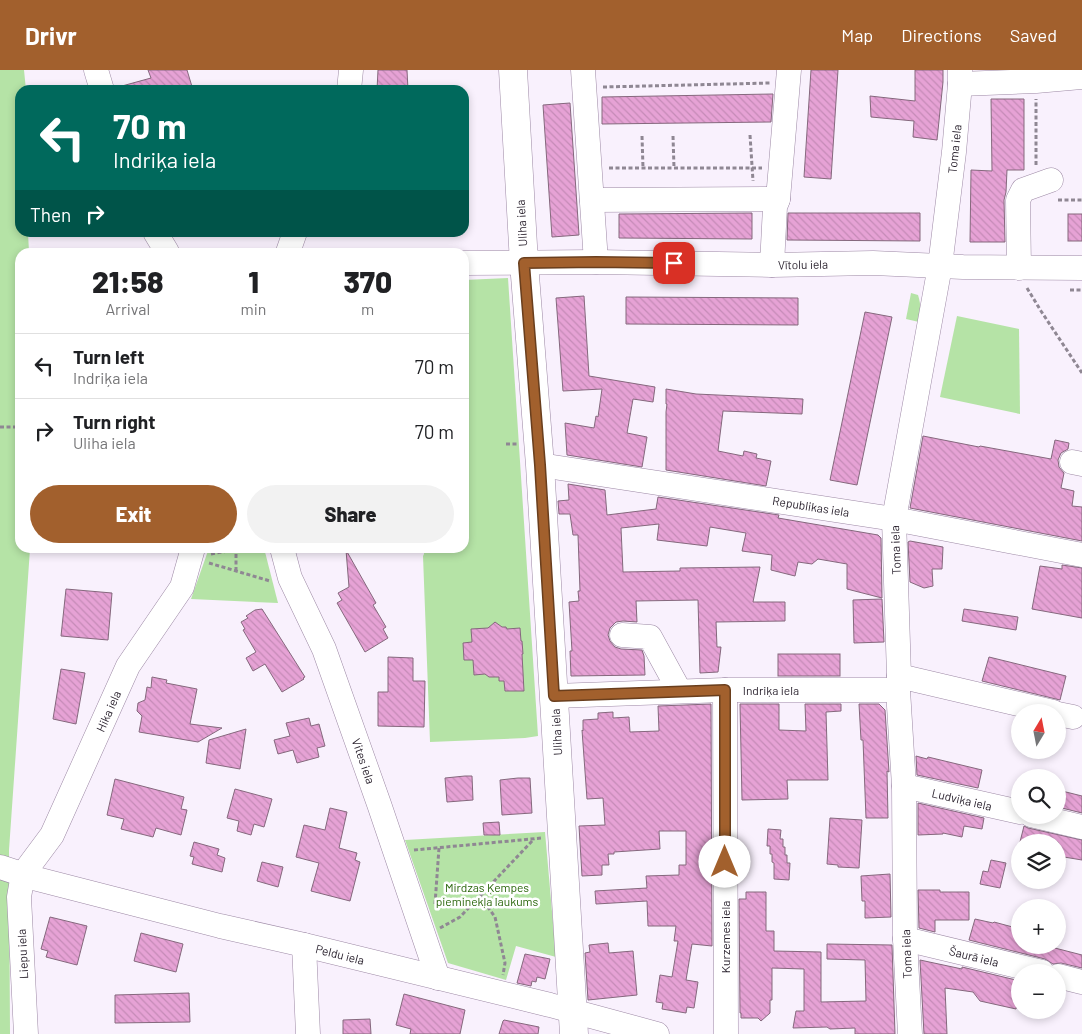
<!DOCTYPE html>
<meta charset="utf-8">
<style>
:root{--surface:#fff;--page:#f2f2f2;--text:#202124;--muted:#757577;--line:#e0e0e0;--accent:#a2602d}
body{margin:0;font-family:Barlow,sans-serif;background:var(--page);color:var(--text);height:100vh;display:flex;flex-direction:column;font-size:19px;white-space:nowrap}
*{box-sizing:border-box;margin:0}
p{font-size:16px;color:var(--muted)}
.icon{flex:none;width:28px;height:28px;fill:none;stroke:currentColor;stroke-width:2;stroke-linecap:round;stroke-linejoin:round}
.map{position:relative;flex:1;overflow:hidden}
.details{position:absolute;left:15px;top:178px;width:454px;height:305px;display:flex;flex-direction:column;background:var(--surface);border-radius:15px;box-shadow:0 2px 8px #0003}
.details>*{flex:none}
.top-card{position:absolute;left:15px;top:15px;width:454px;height:152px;border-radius:15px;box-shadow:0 2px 8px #0003;background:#00695c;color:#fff;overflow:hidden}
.needle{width:32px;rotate:10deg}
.fabs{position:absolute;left:1011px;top:634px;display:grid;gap:10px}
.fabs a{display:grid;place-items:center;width:55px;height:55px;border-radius:50%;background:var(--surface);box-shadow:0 2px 8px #0003;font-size:25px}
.pin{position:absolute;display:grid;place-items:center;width:42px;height:42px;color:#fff;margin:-21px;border-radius:10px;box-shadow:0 2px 8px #0006}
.me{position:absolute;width:55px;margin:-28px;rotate:0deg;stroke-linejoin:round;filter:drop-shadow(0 0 4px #0008)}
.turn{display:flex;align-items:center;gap:18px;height:105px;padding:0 15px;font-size:22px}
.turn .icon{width:65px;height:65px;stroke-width:2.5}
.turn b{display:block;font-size:35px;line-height:42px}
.then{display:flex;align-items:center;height:48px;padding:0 15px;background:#0003;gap:10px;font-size:19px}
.eta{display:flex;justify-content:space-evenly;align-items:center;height:85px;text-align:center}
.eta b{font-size:30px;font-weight:800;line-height:35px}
.action{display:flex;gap:10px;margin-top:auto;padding:10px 15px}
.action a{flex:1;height:58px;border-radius:30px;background:var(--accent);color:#fff;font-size:20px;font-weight:800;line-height:58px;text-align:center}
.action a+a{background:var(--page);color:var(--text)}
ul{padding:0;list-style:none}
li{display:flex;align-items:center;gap:15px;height:65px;padding:0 15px;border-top:1px solid var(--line)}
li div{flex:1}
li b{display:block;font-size:19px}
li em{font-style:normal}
header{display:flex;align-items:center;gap:30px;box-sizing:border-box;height:70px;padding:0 25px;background:var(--accent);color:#fff}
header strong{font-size:24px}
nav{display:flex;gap:28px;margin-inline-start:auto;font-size:18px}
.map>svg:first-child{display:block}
</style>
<header>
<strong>Drivr</strong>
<nav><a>Map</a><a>Directions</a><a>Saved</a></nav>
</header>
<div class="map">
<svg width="1082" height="964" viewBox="0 0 1082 964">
<defs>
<pattern id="building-back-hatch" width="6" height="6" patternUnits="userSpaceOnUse" patternTransform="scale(1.25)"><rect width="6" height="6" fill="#e6a2d5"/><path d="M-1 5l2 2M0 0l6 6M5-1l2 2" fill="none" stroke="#c58bb7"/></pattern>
</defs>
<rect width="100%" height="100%" fill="#f9f1fd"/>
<!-- green -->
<g fill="#b5e3a6">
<path d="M0,0H24L26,20H20V162L28,163L29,182H20V478H30V479L9,780L10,964H0Z"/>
<path d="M508,208L538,666L525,668L430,672L423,486L424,484V478H464V210Z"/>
<path d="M911,223L918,225C921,234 921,243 919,252L906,249Z"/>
<path d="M957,246L1019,259L1020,344L940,327Z"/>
<path d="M209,478H264L278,533L191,529Z"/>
<path d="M545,762L556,887L516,876L506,910L448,893L405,770Z"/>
</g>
<!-- building -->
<g fill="url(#building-back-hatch)" stroke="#85687d">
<path d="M148,0H187L193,20H123L122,16L151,8Z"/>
<path d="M378,0H407L408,20H377Z"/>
<path d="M811,0H838L831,109L804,107Z"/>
<path d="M915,0H943V12L937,70L913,67L914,51L871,47L870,26L915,31Z"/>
<path d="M773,24L771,52L602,54V27Z"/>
<path d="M991,29H1024V100H1007L1006,122L1004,130L1005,172H970L971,100L992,101Z"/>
<path d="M570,33L579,165L552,167L543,35Z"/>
<path d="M752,143V169L619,168V144Z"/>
<path d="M788,143H920V171L787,170Z"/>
<rect x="1068" y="144" width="14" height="27"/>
<path d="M584,226L589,306L655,317L653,332L633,329L627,363L647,367L642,397L567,385L565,353L594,358L596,346L598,347L602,319L563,321L556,228Z"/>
<path d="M626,227L798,228V255L626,254Z"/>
<path d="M865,242L892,247L857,415L830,410Z"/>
<path d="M666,319L696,324L803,329L802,344L723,341L718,381L743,386L744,381L757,384L756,388L771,391L766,416L666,400V342L667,334H666Z"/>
<path d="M923,366L979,377L980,376L1051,389L1055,370L1069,373L1068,379L1061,383L1058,390L1059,397L1064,403L1061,418L1074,421L1072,436L1082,437V471L910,438Z"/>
<path d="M568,414L605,420L607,445L656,439L658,427L779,445L778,448L878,465L881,468L882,528L847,519V494L818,489L812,494L798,492L795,506L771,500L772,485L742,481L746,463L710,457L707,476L657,470L659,454L621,458L623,502L680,501V498L760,497L753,532H785V551L716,552L717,577H721L718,602L700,603L698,530L636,531L637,552L623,551L616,552L610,558L608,565L610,571L615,577L621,579L642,580L644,586L645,605L571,606L570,581H572L569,532L579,531L578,521H580L578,465H573L570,444H559L558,431L569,430Z"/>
<path d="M910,471L943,477L942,499H932L933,516L924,518L910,512L908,472Z"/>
<path d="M346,480L376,533L373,535L386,557L383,559L388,568L365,582L337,533L342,530L338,523L349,517Z"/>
<path d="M1062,495L1082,498V548L1032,539L1040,496L1062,499Z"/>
<path d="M66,519L112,523L108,570L61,566Z"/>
<path d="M882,529L884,572L854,573L853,530Z"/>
<path d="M262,539L305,607L303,608L304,609L282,622L265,594L253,601L246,588L256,582L243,560L245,559L241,552L248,548L246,546L255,540Z"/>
<path d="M964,539L1018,547L1016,560L962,551Z"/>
<path d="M495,552L502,557H506L507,559L520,558L521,571H522L523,584H522L524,621H505L504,611H499V607H489L485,604L474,605L473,590H464L463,573L472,572L471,559L488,558Z"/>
<rect x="778" y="584" width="62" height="22"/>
<path d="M388,587L413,588V611H425L424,657L378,656V622H388Z"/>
<path d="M989,587L1066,606L1060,630L982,611Z"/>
<path d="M61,599L85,603L76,654L53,649Z"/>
<path d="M152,607L167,610L166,613L197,619L190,654L222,658L198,672L139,662L142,646L137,641L138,633L145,630L147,617L151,618Z"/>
<path d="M711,634L712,876L692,874L686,910L698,912L694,938L687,937L686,943L662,939L663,933L656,932L660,905L672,907L678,871H674L676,856H648L647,831L596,834L595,821L647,818L646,806L679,805V795H686V761H659L660,779L614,782V784H608L609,795H602V805L582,806L579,756L605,755L603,728L587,729L582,660L583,661V650L598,649V643L613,642V648L629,647L630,662L659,661L658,636Z"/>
<path d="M740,634H779V660L806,661L805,634H841V641L826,642L828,710H787L788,729L742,730Z"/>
<path d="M859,634H879L885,640L889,702L887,701L888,748H866L863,670H861Z"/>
<path d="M309,648L311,656L319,654L325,676L317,678L319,687L297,693L293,680L278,684L274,670L290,666L286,653Z"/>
<path d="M246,659L240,699L206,693L209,670Z"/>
<path d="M916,686L927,689L928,687L982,700L978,718L917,705Z"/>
<path d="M465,706H472L473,730L447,732L445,708Z"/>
<path d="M518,708H530L532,743L502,745L500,710Z"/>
<path d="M115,709L184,727L181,739L187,740L181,765L156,758L153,767L121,759L124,749L107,745Z"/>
<path d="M235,719L272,729L264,757L254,754L251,765L237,761L239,751L227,748Z"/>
<path d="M1058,720L1082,726V743L1058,737Z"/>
<path d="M918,733L984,748L982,759L964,756L962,767L943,763V764L918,765Z"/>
<path d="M330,738L347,742L339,778L357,783L355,790L360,792L350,831L311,821L319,793L296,787L304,755L325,760Z"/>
<path d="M830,748L862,750L859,798L838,797V795L827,794Z"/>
<path d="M499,752L500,765H484L483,753Z"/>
<path d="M1024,756L1028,758L1082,770V790L1058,786V772H1020Z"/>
<path d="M768,759L781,760L780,769H783V777H785V785H787V793H790L789,810L774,809V793L772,792V784H770V776H767Z"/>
<path d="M194,772L219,779L217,785L225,788L222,802L192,794L194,787L190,786Z"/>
<path d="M991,790L1006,793L1000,818L980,814L983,801L988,802Z"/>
<path d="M262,792L283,797L278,817L257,811Z"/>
<path d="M890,804L891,847L865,848V831H862L861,806Z"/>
<path d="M918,820H940V822H969V850H935V862L919,858Z"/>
<path d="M746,822H766V861H774V881L821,882V932L866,931L865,890L827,889V874L892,875L895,964H855V958L830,959L827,957L793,958L796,941H804V899L772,898V930H770V943L761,951L758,948H741V943H740L739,829H746Z"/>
<path d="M50,847L87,856L77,895L46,887L48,881L41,879Z"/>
<path d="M975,849L993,853L994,852L1020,859V875H1051V877L1082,885V898L1061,893L1053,894L1045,889L969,870Z"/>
<path d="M141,863L183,874L176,902L134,891Z"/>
<path d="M608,873L609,883L633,881L637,925L588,930L585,883L590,882L589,875Z"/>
<path d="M525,884L550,889L545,909L537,907L536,912L532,911L531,916L517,913Z"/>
<path d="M920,890L962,899V897L1020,911V919L1016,939L980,931L973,922L945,918L947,964H924Z"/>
<path d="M189,923L190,952L115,953V925Z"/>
<path d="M404,924L465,940L460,964H410L411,959L396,955Z"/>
<path d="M370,949L371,964H343V950Z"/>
<path d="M504,950L539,957L538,964H499L503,951Z"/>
</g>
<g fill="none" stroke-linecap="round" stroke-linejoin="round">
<defs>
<g id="minor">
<path d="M96,0L102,20"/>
<path d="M583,0L596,192"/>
<path d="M960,14L1036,11L1082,7"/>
<path d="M349,20L351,0"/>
<path d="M592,130L778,129"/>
<path d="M155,162L167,182"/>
<path d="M288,182L295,162"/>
<path d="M464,193L596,192L772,195L873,193L963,197L1082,198"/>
<path d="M772,195L775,137L778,129L789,0"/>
<path d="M1019,198L1018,130L1023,120L1051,110"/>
<path d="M1072,392L1082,394"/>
<path d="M540,395L894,449L1082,485"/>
<path d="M282,478L290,508L324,579L379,734L438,908"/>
<path d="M622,565L650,567L679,620"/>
<path d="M899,606L1053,642"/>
<path d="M725,620L726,964"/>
<path d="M554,626L725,620H898"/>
<path d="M1058,644L1073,647"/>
<path d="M904,716L1020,742"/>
<path d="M1031,745L1082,757"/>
<path d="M0,797L37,809L220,856L304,875L550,935L657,964"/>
<path d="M905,869L1042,902"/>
<path d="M304,875L308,964"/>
<path d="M1058,906L1082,912"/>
<path d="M26,964L19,827L23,804L52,765L128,596L182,517L193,478"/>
<path d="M910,964L905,869L904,716L898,620L899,606L894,449L940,196L954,82L960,14V0"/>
</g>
<path id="major" d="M513,0L524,193L540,395L574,964"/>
</defs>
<!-- minor casing -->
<use href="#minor" stroke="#9d89a5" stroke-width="25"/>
<!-- major casing -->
<use href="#major" stroke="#9d89a5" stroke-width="29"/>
<!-- path -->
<g stroke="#8f8793" stroke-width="3" stroke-dasharray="4 2.5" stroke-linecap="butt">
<path d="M603,17L770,13"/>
<path d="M750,65L753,111"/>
<path d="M642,66L643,98"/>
<path d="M673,66L674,98"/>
<path d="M1036,95V29"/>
<path d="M609,98H762"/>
<path d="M1058,130H1082"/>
<path d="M1027,218L1041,241L1082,303"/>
<path d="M1070,220H1082"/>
<path d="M0,357H20"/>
<path d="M506,374H519"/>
<path d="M211,484L244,478"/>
<path d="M209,493L270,511"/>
<path d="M236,501V478"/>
<path d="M414,780L542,768"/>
<path d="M480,826L495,847L505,893L503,905"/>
<path d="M435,834L439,778"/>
<path d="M440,858L460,847L534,769"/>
</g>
<!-- minor -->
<use href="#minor" stroke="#fff" stroke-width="24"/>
<!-- major -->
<use href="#major" stroke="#fff" stroke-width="28"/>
</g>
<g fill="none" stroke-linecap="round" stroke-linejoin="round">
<defs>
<path id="route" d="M674,193L596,192L524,193L540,395L554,626L725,620V792"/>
</defs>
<!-- route casing -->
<use href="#route" stroke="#693e1d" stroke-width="12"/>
<!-- route -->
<use href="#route" stroke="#a2602d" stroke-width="9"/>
</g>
<g text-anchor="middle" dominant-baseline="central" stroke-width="5" stroke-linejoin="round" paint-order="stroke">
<!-- street labels -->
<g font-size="12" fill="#271f2b" stroke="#fff">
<text transform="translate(954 79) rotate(-84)">Toma iela</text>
<text transform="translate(521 153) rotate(-93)">Uliha iela</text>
<text transform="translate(803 194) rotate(-1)">Vītolu iela</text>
<text transform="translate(811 436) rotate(9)">Republikas iela</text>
<text transform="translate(895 480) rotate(-92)">Toma iela</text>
<text x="771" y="620">Indriķa iela</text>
<text transform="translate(108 641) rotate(-66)">Hika iela</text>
<text transform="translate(556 662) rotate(-93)">Uliha iela</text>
<text transform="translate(364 691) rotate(71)">Vites iela</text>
<text transform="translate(962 729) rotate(13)">Ludviķa iela</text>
<text transform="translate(725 867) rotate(-90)">Kurzemes iela</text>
<text transform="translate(22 884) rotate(-93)">Liepu iela</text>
<text transform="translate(340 884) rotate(14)">Peldu iela</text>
<text transform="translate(906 884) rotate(-92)">Toma iela</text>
<text transform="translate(974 886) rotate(14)">Šaurā iela</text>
</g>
<!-- park labels -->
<g font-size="12" fill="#29650a" stroke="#fff">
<text x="487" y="817">Mirdzas Ķempes<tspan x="487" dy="14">pieminekļa laukums</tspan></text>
</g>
</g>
</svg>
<div class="fabs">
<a><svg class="needle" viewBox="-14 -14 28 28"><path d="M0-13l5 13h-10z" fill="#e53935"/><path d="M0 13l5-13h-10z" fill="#757577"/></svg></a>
<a><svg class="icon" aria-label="search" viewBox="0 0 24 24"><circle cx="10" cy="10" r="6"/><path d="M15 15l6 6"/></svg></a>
<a><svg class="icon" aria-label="layers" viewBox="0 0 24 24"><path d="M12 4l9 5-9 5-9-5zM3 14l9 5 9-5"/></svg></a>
<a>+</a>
<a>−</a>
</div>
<div class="pin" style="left:674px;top:193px;background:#d93025"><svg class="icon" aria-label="arrive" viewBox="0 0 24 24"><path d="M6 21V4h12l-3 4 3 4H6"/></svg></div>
<svg class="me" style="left:725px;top:792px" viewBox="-20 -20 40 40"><circle r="19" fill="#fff"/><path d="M0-13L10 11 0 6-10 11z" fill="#a2602d"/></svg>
<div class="top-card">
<div class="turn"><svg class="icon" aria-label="left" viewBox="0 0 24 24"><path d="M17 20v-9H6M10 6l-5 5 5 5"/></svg><div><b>70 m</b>Indriķa iela</div></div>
<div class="then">Then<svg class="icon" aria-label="right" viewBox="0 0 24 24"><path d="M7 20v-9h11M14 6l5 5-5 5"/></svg></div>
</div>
<section class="details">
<div class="eta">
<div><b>21:58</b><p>Arrival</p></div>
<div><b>1</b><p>min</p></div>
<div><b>370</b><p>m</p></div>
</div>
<ul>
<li><svg class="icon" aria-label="left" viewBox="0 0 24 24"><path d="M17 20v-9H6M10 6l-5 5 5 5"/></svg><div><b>Turn left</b><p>Indriķa iela</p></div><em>70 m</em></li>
<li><svg class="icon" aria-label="right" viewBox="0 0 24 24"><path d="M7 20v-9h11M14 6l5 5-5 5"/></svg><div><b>Turn right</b><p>Uliha iela</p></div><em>70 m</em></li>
</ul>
<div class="action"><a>Exit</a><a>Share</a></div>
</section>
</div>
